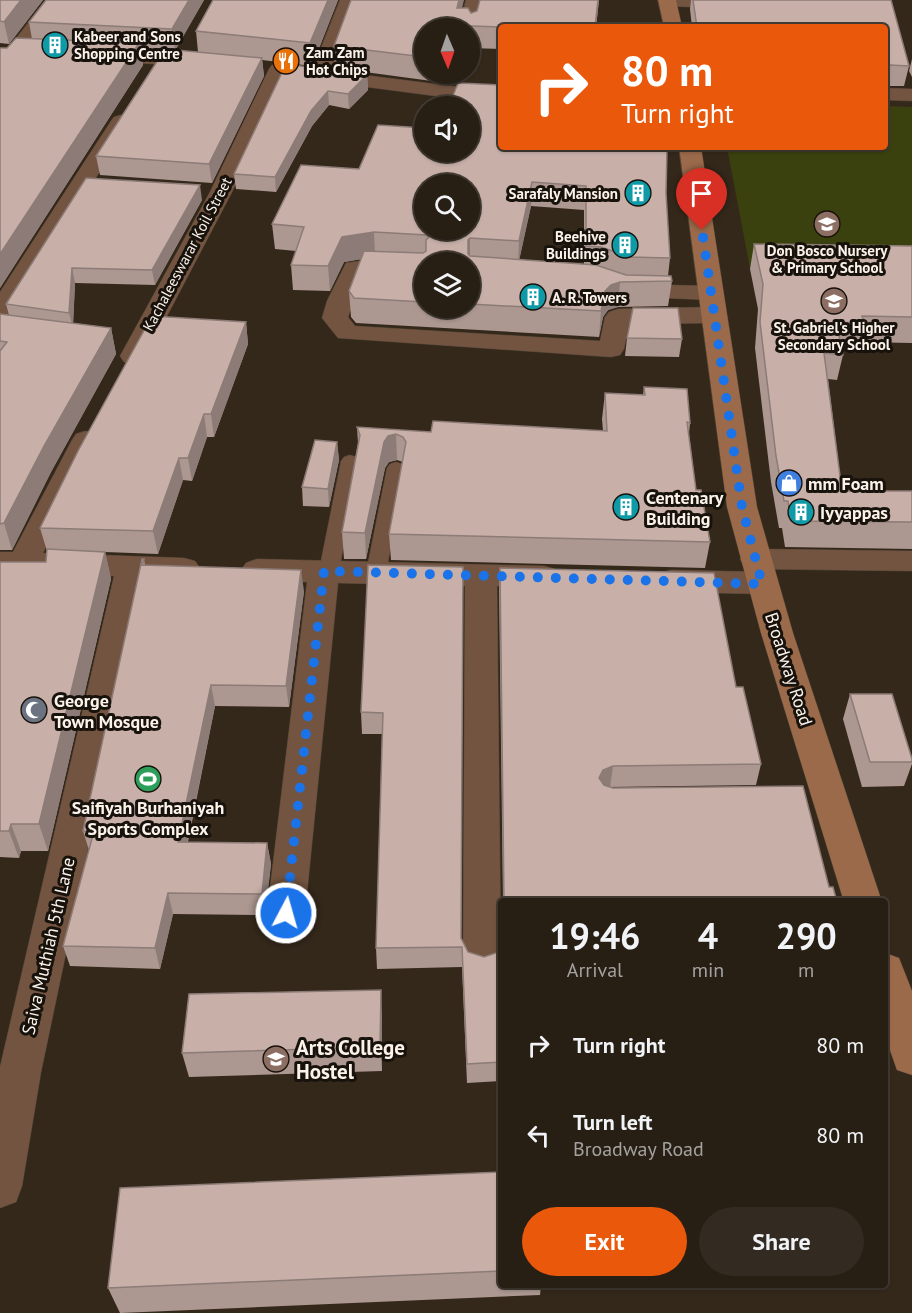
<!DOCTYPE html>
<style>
:root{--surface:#271e14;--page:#332b22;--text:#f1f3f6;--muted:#a4a2a0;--line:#433c34;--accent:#ea580c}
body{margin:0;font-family:"PT Sans",sans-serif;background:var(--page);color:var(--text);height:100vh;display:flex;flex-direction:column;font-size:22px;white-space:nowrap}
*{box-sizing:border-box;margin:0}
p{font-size:20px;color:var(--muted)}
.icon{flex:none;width:33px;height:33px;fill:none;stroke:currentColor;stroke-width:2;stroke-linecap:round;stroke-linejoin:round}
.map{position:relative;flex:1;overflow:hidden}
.drawer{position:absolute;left:498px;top:898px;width:390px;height:390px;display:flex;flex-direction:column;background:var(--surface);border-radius:6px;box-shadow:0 2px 4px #0004,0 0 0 2px var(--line)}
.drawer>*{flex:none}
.top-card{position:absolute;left:498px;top:24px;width:390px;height:126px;border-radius:6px;box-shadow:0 2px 4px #0004,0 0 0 2px var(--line);background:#ea580c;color:#fff;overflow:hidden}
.needle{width:39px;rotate:178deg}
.tools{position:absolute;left:414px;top:18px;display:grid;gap:12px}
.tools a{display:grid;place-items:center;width:66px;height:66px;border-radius:50%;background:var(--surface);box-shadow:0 2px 4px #0004,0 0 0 2px var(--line);font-size:30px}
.pin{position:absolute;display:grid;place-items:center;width:51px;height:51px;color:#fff;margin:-62px -26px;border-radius:50% 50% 50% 0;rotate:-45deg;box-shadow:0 0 6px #0007}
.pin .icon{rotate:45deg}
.me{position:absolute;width:66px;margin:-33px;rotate:6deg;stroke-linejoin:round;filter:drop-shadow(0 0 4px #0008)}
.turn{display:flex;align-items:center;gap:21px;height:126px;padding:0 24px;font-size:27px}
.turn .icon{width:78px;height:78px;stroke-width:2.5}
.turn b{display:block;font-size:42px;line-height:51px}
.eta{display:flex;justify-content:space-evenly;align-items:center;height:102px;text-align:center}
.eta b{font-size:36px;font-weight:700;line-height:42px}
.primary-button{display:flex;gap:12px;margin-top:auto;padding:12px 24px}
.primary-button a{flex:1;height:69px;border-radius:36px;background:var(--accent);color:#fff;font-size:24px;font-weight:700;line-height:69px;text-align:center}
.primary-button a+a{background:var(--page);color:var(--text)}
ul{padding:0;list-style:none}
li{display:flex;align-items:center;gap:18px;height:90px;padding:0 24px}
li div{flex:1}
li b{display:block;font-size:22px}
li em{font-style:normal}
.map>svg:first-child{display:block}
</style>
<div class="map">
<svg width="912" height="1313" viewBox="0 0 912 1313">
<rect width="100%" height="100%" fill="#34281a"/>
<!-- green -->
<path fill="#3a400e" d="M885,106L912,107V271L750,269L727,147H885Z"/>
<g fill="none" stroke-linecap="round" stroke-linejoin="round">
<defs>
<g id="service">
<path d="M350,455L356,457L359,461L339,571L336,576L329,578L322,576L319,571L341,461L344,457Z"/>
<path d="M396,462L402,464L405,468L386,573L383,578L376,580L369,578L366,573L387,468L390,464Z"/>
</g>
<g id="minor">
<path d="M46,0H65L7,76L0,78V59Z"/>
<path d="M340,0H358L332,71L451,86L501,89V101L451,98L313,80L310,76Z"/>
<path d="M466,0H484L475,32L470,33V28H459Z"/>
<path d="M660,0H742L744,3L741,7L735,9L668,6L662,5Z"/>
<path d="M98,50L202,55L209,57L212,61L209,65L202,67L91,60L88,56L91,52Z"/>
<path d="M279,63L286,65L289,69L232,192L146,356L142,362L133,364L124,362L120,356L210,192L269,69L272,65Z"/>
<path d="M885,88L912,89V101L885,100Z"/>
<path d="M121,115L128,117L131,121L13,312L9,317L0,320V292L111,121L114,117Z"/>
<path d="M375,259L427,262H424V276L364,274L348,317L355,326L600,341L605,317L609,312L618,309L714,307L723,310L727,315L723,320L714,323L629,324L624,349L620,355L611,357L338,338L322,318L327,301L346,263Z"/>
<path d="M626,284L711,286L720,288L723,293L720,298L711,300L617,296L614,291L617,286Z"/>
<path d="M86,431L96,434L100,440L43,553L184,558L195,561L200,568L195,575L184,578L145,577L41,1072L22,1186L16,1202L0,1208V1067L114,576L0,572V552H13L72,440L76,434Z"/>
<path d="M755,549L912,551V571L755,569L744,566L740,559L744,552Z"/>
<path d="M257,559L544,566L555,569L560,577L555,585L544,588L497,586L501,962L497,970L483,975L469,970L463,958L465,586L338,583L305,913L300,925L286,929L272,925L267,913L307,582L257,581L246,577L241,570L246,563Z"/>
<path d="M671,570L762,572L773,575L778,583L773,591L762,594L671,592L660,589L655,581L660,573Z"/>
</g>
<g id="secondary">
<path d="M658,0H676L682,27H664Z"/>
<path d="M679,147H701L757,507L793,633L882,902H844L761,633L727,507Z"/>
<path d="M885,953L899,958L912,991V1075L897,1070L885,1036Z"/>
</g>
</defs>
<!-- service casing -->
<use href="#service" stroke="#504437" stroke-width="1"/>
<!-- minor casing -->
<use href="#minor" stroke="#504437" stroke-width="1"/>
<!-- secondary casing -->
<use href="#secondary" stroke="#504437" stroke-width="1"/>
<!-- service -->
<use href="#service" fill="#735440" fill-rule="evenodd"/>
<!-- minor -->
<use href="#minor" fill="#735440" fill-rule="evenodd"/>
<!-- secondary -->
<use href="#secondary" fill="#9b6a4a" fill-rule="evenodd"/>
</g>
<!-- wall -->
<g fill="#ac9791" fill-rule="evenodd">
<path d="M0,0H43L9,44L0,43Z"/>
<path d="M46,0H204L175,50L198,52L196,31L338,0L312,66L262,60L264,76L212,183L100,175L96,156L164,50L140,49L143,65L0,288V48H7L32,39L29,22Z"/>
<path d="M480,0H599L596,27H501V49L470,48V28H424V74H440L439,82L335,68L334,46L462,8L471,13L477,11Z"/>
<path d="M691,0H891L909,66L904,86H885V27H692L690,9Z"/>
<path d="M912,59V77L909,71Z"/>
<path d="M286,64L367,75L368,90L349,109L329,105L312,126L276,192L236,189L234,174Z"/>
<path d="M424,152L666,193L670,258L668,276L672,281L668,306L618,307L608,310L603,317L599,337L356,323L351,317L349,291L361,259L344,262L330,291L293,290L291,265L296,251L275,249L272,224L359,169ZM531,206L584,210V265L519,260ZM424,262H470V308H424Z"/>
<path d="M86,178L202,200L155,285L75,283L73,323L111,328L116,354L51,472L12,550H0V314L9,315L6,304Z"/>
<path d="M754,244L912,246V343L860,342L858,349L841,348L843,355L837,380L828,379L842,491H912V549L785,547L782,528H779L771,482L755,348L758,309L750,269Z"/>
<path d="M246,322L248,344L214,437H207L192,481L183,480L158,554L105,552L111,579L48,851H21L19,858L0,857V562H46L47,551L40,528Z"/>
<path d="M627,338L682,339L679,357L625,356Z"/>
<path d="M644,387L690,423L689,434L696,490L710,542L705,568L391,560L389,534L403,462L397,460L389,462L385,468L366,559H344L342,532L358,443L357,427L431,432L603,431L602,419L605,393L643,395Z"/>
<path d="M337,442L339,460L329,507L303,506L302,487Z"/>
<path d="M144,559L145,565L304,591L289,707L215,706L188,842L267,843L271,864L265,915L173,914L160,969L70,966L63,946L89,850L83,831Z"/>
<path d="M368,565L461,938L468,952L484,957L499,952L501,948V1081L467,1083L462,967L377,969L376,948L382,734H362L361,712Z"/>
<path d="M500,568L736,687L761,764L756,785L609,787L829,887L837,902H503L499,589Z"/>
<path d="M850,694L912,759V764L904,786L862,787L843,719Z"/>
<path d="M382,1014V1071L189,1077L182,1053Z"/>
<path d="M501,1172V1286H541L540,1295L120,1313L108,1288Z"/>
</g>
<!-- shaded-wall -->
<g fill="#8c7b76">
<path d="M21,0H43L9,44L4,22Z"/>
<path d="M189,0H204L175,51L172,29Z"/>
<path d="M328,0H338L312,66L310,43Z"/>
<path d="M459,0H464L458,25L457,8Z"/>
<path d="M598,0H599L596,27H595Z"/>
<path d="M139,43L143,65L0,288V254Z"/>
<path d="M262,58L264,76L212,183L209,164Z"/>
<path d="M890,65L885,86V80L887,69Z"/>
<path d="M367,75L368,90L349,109L348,94Z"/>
<path d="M328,91L329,105L312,126L276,192L275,177L311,111Z"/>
<path d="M532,182L531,206L518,266L519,241Z"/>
<path d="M200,185L202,200L155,285L152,270Z"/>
<path d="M374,232L375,257L344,262L330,291L328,266L342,237Z"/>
<path d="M470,238V263L468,262V240Z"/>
<path d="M72,268L75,283L73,328L69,313Z"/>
<path d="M620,282L618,307L608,310L603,317L599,337L601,311L605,291L611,285Z"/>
<path d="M246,322L248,344L214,437L211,414Z"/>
<path d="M111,328L116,354L51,472L12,550L4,523L44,446Z"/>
<path d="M204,414L207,437L192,481L188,458Z"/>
<path d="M396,434L397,460L389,462L385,468L366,559L365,533L384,442L388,436Z"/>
<path d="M337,442L339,460L329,507L328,489Z"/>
<path d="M179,458L183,480L158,554L153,531Z"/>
<path d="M105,552L111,579L48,851L39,824Z"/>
<path d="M301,570L304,591L289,707L286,686Z"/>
<path d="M211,685L215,706L183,863L178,842Z"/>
<path d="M613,766L610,787L596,799L599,778L603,770Z"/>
<path d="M11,824L21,851L19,858L9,831Z"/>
<path d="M267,843L271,864L265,915L262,894Z"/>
<path d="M168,893L173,914L160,969L155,948Z"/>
<path d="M381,990L382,1014V1071L380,1047Z"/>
</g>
<!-- building -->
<g fill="#c8b0a9" stroke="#8c7b76" stroke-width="1.5" fill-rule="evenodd">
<path d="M0,0H21L4,22L0,21Z"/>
<path d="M46,0H189L172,29L29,22Z"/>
<path d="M213,0H328L310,43L196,31Z"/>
<path d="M351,0H459L457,8H468L471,13L477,11L480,0H598L595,27H501L445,25V28H424V57L334,46Z"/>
<path d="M693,0H891L909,66L890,65L887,69H885V27H697Z"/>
<path d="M16,38L139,43L0,254V48H7Z"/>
<path d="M165,49L262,58L209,164L96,156Z"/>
<path d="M286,64L367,75L348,94L328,91L311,111L275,177L234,174Z"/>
<path d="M458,83L501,85V147H658V148L667,149L666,193L670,258L630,257L601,247L586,246V186L532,182L519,241L470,238L468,240V254L470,256L596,265L626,275L671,276L672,281L620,282L611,285L605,291L601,311L470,304V262H424V302L354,298L349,291L364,251L423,253L426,251V240L429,237L427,235L374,232L342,237L328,266L291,265L304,227L272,224L301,165L359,169L378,125L424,128V152H470V106H449ZM424,184H470V230H424Z"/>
<path d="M86,178L200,185L152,270L72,268L69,313L6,304Z"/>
<path d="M754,244L912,246V317L862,316L864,323L836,322L843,355L824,353L842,491H912V522L791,521L788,501H784L776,456L760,322L763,284Z"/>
<path d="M633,308H678L682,339L627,338Z"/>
<path d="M0,314L111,328L44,446L4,523L0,524V351L7,342L0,341Z"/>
<path d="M152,316L246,322L211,414H204L188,458H179L153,531L40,528L78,451Z"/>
<path d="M644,387L687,389L690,423L687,422L696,490H701L710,542L389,534L406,442L403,437L396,434L388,436L384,442L365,533L342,532L360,435L357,427L431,432L433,421L607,431L605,393L645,395Z"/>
<path d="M315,440L337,442L328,489L302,487Z"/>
<path d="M47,549L105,552L39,824H11L9,831H0V562H46Z"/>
<path d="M142,559H144L142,565L301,570L286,686L211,685L178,842L267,843L262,894L168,893L155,948L63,946L94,831H83Z"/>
<path d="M368,565L463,567L461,938L468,952L484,957L499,952L501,948V1062L467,1064L462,947L376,948L383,713L361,712Z"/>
<path d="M500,568L714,573L736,687H743L761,764L613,766L603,770L599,778L604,785L613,788L803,786L829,887H833L837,902H504Z"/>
<path d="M850,694H892L912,759V762H870Z"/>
<path d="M381,990L380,1047L182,1053L189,994Z"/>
<path d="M501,1172V1271L108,1288L120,1188Z"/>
</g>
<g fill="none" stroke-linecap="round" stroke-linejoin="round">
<!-- route -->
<path stroke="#1a73e8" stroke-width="10" stroke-dasharray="0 18" d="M286,913L324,571L762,584L742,507L702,230"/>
</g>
<!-- icons -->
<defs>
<symbol id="building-disc" viewBox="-11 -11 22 22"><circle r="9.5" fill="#0f9aa8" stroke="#18120c"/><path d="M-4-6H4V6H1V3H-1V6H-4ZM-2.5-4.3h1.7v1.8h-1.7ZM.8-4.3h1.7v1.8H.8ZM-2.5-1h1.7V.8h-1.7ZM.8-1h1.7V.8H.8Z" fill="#fff"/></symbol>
<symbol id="restaurant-disc" viewBox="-11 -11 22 22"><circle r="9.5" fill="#e8710a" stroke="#18120c"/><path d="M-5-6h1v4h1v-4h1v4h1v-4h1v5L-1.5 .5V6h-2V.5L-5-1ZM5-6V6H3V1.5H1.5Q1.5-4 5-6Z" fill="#fff"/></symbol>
<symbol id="school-disc" viewBox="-11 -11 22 22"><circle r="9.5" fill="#8d6e63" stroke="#18120c"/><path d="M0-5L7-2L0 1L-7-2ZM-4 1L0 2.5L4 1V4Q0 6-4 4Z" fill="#fff"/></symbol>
<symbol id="shop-disc" viewBox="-11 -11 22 22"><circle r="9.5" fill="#3f7fe0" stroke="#18120c"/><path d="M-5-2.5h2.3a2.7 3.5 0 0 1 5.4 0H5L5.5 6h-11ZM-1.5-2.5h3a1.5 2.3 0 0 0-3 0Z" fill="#fff"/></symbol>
<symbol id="mosque-disc" viewBox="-11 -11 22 22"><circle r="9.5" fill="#6b7280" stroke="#18120c"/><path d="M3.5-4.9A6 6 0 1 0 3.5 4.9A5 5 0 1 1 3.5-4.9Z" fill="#fff"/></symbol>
<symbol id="stadium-disc" viewBox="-11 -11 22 22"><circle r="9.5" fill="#2e9e5b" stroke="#18120c"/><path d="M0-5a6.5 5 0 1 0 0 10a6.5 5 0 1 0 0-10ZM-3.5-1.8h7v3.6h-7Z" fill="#fff"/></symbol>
<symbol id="university-disc" viewBox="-11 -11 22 22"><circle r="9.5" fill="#8d6e63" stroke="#18120c"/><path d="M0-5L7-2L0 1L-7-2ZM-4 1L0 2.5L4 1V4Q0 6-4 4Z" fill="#fff"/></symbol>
</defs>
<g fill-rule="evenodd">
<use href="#building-disc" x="40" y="30" width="30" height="30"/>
<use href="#restaurant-disc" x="271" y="46" width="30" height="30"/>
<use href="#building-disc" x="623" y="178" width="30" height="30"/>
<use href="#school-disc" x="812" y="209" width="30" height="30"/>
<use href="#building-disc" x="610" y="230" width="30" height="30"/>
<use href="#building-disc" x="518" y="282" width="30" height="30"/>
<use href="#school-disc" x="819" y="286" width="30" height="30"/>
<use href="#shop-disc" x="774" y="468" width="30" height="30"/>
<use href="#building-disc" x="611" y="492" width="30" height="30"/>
<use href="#building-disc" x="786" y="497" width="30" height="30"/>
<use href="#mosque-disc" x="19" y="695" width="30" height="30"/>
<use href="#stadium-disc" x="133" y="764" width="30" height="30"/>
<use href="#university-disc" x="261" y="1044" width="30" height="30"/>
</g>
<g text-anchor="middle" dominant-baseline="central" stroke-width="6" stroke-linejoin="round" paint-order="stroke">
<!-- far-poi labels -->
<g font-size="15" font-weight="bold" fill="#fbf3ea" stroke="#18120c" text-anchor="start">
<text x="74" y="36">Kabeer and Sons<tspan x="74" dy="17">Shopping Centre</tspan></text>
<text x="306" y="52">Zam Zam<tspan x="306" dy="17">Hot Chips</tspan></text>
<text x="618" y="193" text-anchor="end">Sarafaly Mansion</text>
<text x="606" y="236" text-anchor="end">Beehive<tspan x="606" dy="17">Buildings</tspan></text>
<text x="827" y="250" text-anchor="middle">Don Bosco Nursery<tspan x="827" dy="17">&amp; Primary School</tspan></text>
<text x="552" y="297">A. R. Towers</text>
<text x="834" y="327" text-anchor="middle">St. Gabriel's Higher<tspan x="834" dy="17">Secondary School</tspan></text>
</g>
<!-- far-street labels -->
<g font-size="15" fill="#fbf3ea" stroke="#18120c">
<text transform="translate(187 254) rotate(-62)">Kachaleeswarar Koil Street</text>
</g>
<!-- poi labels -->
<g font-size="18" font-weight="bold" fill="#fbf3ea" stroke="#18120c" text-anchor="start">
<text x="808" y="483">mm Foam</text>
<text x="646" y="497">Centenary<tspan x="646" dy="21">Building</tspan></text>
<text x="820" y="512">Iyyappas</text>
<text x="54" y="700">George<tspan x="54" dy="21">Town Mosque</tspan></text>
<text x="148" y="807" text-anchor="middle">Saifiyah Burhaniyah<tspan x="148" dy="21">Sports Complex</tspan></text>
</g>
<!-- street labels -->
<g font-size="18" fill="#fbf3ea" stroke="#18120c">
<text transform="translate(789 669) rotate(72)">Broadway Road</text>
<text transform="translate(48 946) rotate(-77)">Saiva Muthiah 5th Lane</text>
</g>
<!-- near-poi labels -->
<g font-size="21" font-weight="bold" fill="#fbf3ea" stroke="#18120c" text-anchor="start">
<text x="296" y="1047">Arts College<tspan x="296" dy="24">Hostel</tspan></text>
</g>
</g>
</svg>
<div class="tools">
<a><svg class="needle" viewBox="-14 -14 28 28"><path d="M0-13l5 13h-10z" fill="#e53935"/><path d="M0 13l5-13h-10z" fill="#a4a2a0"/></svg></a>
<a><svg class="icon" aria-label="sound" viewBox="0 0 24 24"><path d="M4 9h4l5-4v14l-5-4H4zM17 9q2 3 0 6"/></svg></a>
<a><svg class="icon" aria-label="search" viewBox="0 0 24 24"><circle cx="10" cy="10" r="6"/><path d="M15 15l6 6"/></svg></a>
<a><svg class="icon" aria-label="layers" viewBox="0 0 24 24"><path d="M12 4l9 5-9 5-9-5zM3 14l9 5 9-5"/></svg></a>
</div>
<div class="pin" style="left:702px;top:230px;background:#d93025"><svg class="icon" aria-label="arrive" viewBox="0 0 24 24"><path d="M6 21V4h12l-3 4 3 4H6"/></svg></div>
<svg class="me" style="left:286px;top:913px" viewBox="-20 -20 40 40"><circle r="17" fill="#1a73e8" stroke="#fff" stroke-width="3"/><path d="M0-11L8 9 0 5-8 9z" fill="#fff"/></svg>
<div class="top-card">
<div class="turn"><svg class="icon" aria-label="right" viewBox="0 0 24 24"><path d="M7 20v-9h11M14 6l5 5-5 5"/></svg><div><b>80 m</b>Turn right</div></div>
</div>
<section class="drawer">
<div class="eta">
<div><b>19:46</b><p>Arrival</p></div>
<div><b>4</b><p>min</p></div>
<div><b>290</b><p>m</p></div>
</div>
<ul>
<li><svg class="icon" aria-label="right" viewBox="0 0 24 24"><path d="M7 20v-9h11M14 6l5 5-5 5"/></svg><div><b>Turn right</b></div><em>80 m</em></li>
<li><svg class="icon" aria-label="left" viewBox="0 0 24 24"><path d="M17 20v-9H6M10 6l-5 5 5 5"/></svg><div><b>Turn left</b><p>Broadway Road</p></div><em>80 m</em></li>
</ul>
<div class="primary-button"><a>Exit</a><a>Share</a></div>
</section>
</div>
